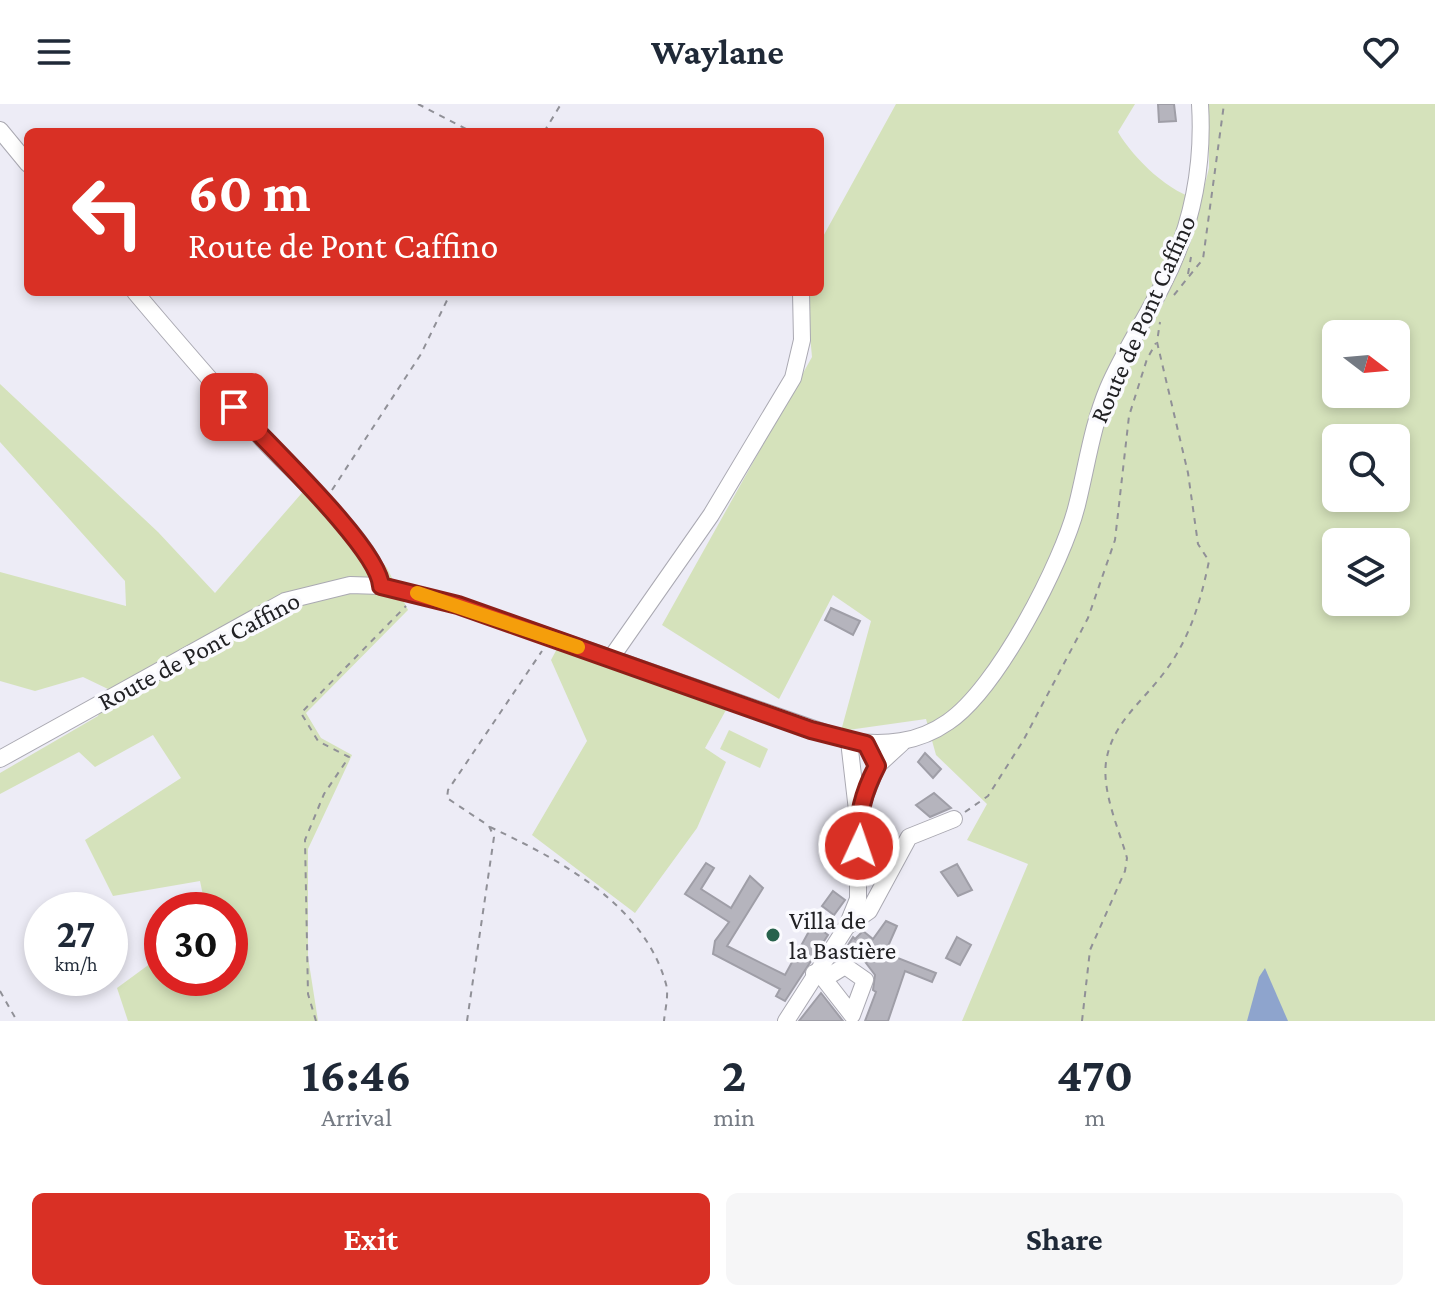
<!DOCTYPE html>
<meta charset="utf-8">
<style>
:root{--surface:#fff;--page:#f6f6f7;--text:#1f2937;--muted:#747a83;--accent:#d93025}
body{margin:0;font-family:"Crimson Pro",serif;background:var(--page);color:var(--text);height:100vh;display:flex;flex-direction:column;font-size:30px;white-space:nowrap}
*{box-sizing:border-box;margin:0}
p{font-size:26px;color:var(--muted)}
.icon{flex:none;width:44px;height:44px;fill:none;stroke:currentColor;stroke-width:2;stroke-linecap:round;stroke-linejoin:round}
.map{position:relative;height:917px;overflow:hidden}
.sheet{display:flex;flex-direction:column;background:var(--surface);flex:1}
.sheet>*{flex:none}
.banner{position:absolute;left:24px;top:24px;width:800px;height:168px;border-radius:12px;box-shadow:0 4px 12px #0003;background:#d93025;color:#fff;overflow:hidden}
.needle{width:52px;rotate:106deg}
.controls{position:absolute;left:1322px;top:216px;display:grid;gap:16px}
.controls a{display:grid;place-items:center;width:88px;height:88px;border-radius:12px;background:var(--surface);box-shadow:0 4px 12px #0003;font-size:40px}
.speed{position:absolute;left:24px;top:788px;display:flex;gap:16px;font-size:40px;font-weight:700;text-align:center}
.speed>*{display:grid;place-content:center;width:104px;height:104px;border-radius:50%;background:var(--surface);box-shadow:0 4px 12px #0003;line-height:1}
.speed small{font-size:20px;font-weight:400}
.speed .limit{border:12px solid #d22;background:#fff;color:#111}
.pin{position:absolute;display:grid;place-items:center;width:68px;height:68px;color:#fff;margin:-34px;border-radius:16px;box-shadow:0 4px 12px #0006}
.me{position:absolute;width:88px;margin:-44px;rotate:3deg;stroke-linejoin:round;filter:drop-shadow(0 0 6px #0008)}
.turn{display:flex;align-items:center;gap:28px;height:168px;padding:0 32px;font-size:36px}
.turn .icon{width:104px;height:104px;stroke-width:2.5}
.turn b{display:block;font-size:56px;line-height:68px}
.eta{display:flex;justify-content:space-evenly;align-items:center;height:136px;text-align:center}
.eta b{font-size:48px;font-weight:700;line-height:56px}
.primary-button{display:flex;gap:16px;margin-top:auto;padding:16px 32px}
.primary-button a{flex:1;height:92px;border-radius:12px;background:var(--accent);color:#fff;font-size:32px;font-weight:700;line-height:92px;text-align:center}
.primary-button a+a{background:var(--page);color:var(--text)}
header{display:flex;justify-content:space-between;align-items:center;height:104px;padding:0 32px;background:var(--surface);font-size:36px;font-weight:700}
.map>svg:first-child{display:block}
</style>
<header><svg class="icon" aria-label="menu" viewBox="0 0 24 24"><path d="M4 6h16M4 12h16M4 18h16"/></svg>Waylane<svg class="icon" aria-label="heart" viewBox="0 0 24 24"><path d="M12 20l-8-8c-3-5 5-10 8-4 3-6 11-1 8 4z"/></svg></header>
<div class="map">
<svg width="1435" height="917" viewBox="0 0 1435 917">
<rect width="100%" height="100%" fill="#edecf6"/>
<!-- green -->
<g fill="#d5e2bb" fill-rule="evenodd">
<path d="M896,0H1135L1118,28C1134,55 1170,90 1201,96L1209,64V0H1435V917H962L1028,760L967,736L987,700L936,651L926,615L841,627L871,517L833,491L779,595L662,521L812,253L806,188H820V138ZM1336,230H1396V290H1336ZM1336,334H1396V394H1336ZM1336,438H1396V498H1336Z"/>
<path d="M0,280L158,428L215,489L314,375L387,464L408,506L306,609L321,634L352,651L308,745V853L318,917H128L117,884L162,851V874H230V806H206L200,777L113,792L85,736L181,674L153,631L95,663L79,648L0,690V669L98,612L108,585L83,573L35,587L0,577V468L126,502L125,477L0,338Z"/>
<path d="M559,541L726,606L705,644L726,658L697,724L635,809L532,731L587,637L551,556Z"/>
<path d="M729,626L768,645L760,664L720,645Z"/>
</g>
<!-- water -->
<path fill="#8ea4cd" d="M1265,864L1288,917H1247L1259,873Z"/>
<!-- building -->
<g fill="#b5b4bd" stroke="#9f9ea7" stroke-width="2">
<path d="M1158,0H1174L1176,17L1159,18Z"/>
<path d="M831,504L860,517L853,531L825,516Z"/>
<path d="M925,649L941,665L933,674L918,658Z"/>
<path d="M934,689L951,704L930,713L916,701Z"/>
<path d="M706,759L714,764L701,785L731,804L750,772L763,784L727,842L785,871L813,820L828,831L785,897L776,892L780,885L713,850L715,837L729,818L685,790Z"/>
<path d="M957,760L972,786L958,792L941,768Z"/>
<path d="M833,787L845,796L834,811L822,802Z"/>
<path d="M886,817L897,822L885,849L936,869L932,878L905,867L888,917H865L876,888L873,886L875,871L860,851L854,855L841,852L853,833L855,835L863,827L873,835Z"/>
<path d="M957,833L971,841L960,861L946,854Z"/>
<path d="M821,889L843,917H799Z"/>
</g>
<g fill="none" stroke-linecap="round" stroke-linejoin="round">
<defs>
<g id="minor">
<path d="M0,26L28,60"/>
<path d="M135,188C177,238 220,287 263,336C291,367 378,441 381,482"/>
<path d="M611,554L711,411L793,274L802,236L801,188"/>
<path d="M0,655L285,497L350,481L381,482L458,501L849,637C885,642 918,639 948,618C997,585 1063,458 1077,401C1087,361 1092,322 1108,284C1123,249 1145,216 1162,182C1192,124 1204,65 1200,0"/>
<path d="M861,703L877,662L902,639"/>
<path d="M849,821L869,807L909,733L954,715"/>
<path d="M814,869L824,875L852,911L865,876L845,862L824,875"/>
<path d="M786,917L847,822L858,795V715L849,637"/>
</g>
</defs>
<!-- minor casing -->
<use href="#minor" stroke="#aaa9b2" stroke-width="18"/>
<!-- path -->
<g stroke="#909097" stroke-width="2" stroke-dasharray="6 6" stroke-linecap="butt">
<path d="M418,0L472,28"/>
<path d="M544,28L561,0"/>
<path d="M1188,170L1191,153"/>
<path d="M1174,191L1203,155L1224,0"/>
<path d="M332,386L421,250L451,188"/>
<path d="M965,708L988,692L1023,637L1088,514L1115,436L1129,312L1147,255L1156,239"/>
<path d="M490,723C560,756 644,800 666,880C669,891 665,906 664,917"/>
<path d="M0,887L17,917"/>
<path d="M316,917L308,890L305,736L324,690L349,653L318,637L301,609L406,502"/>
<path d="M467,917L494,733L489,722L447,694L448,686L542,547"/>
<path d="M1082,917L1090,846L1125,767L1127,754C1119,725 1102,689 1106,658C1112,618 1144,597 1166,566C1190,534 1201,496 1209,457L1198,440L1188,369L1157,238L1160,218"/>
</g>
<!-- minor -->
<use href="#minor" stroke="#fff" stroke-width="16"/>
</g>
<g fill="none" stroke-linecap="round" stroke-linejoin="round">
<defs>
<path id="route" d="M234,303C264,337 379,444 381,482L458,501L811,626L866,640L877,662C863,689 857,712 859,742"/>
</defs>
<!-- route casing -->
<use href="#route" stroke="#8d1f18" stroke-width="20"/>
<!-- route -->
<use href="#route" stroke="#d93025" stroke-width="14"/>
<!-- slow -->
<path stroke="#f59e0b" stroke-width="14" d="M417,489L578,543"/>
</g>
<!-- markers -->
<circle fill="#27624c" stroke="#fafafe" stroke-width="3" cx="773" cy="831" r="8"/>
<g text-anchor="middle" dominant-baseline="central" stroke-width="7" stroke-linejoin="round" paint-order="stroke">
<!-- street labels -->
<g font-size="26" fill="#212124" stroke="#fafafe">
<text transform="translate(1143 215) rotate(-66)">Route de Pont Caffino</text>
<text transform="translate(199 547) rotate(-28)">Route de Pont Caffino</text>
</g>
<!-- poi labels -->
<g font-size="26" fill="#212124" stroke="#fafafe" text-anchor="start">
<text x="789" y="816">Villa de<tspan x="789" dy="30">la Bastière</tspan></text>
</g>
</g>
</svg>
<div class="controls">
<a><svg class="needle" viewBox="-14 -14 28 28"><path d="M0-13l5 13h-10z" fill="#e53935"/><path d="M0 13l5-13h-10z" fill="#747a83"/></svg></a>
<a><svg class="icon" aria-label="search" viewBox="0 0 24 24"><circle cx="10" cy="10" r="6"/><path d="M15 15l6 6"/></svg></a>
<a><svg class="icon" aria-label="layers" viewBox="0 0 24 24"><path d="M12 4l9 5-9 5-9-5zM3 14l9 5 9-5"/></svg></a>
</div>
<div class="speed"><div>27<small>km/h</small></div><div class="limit">30</div></div>
<div class="pin" style="left:234px;top:303px;background:#d93025"><svg class="icon" aria-label="arrive" viewBox="0 0 24 24"><path d="M6 21V4h12l-3 4 3 4H6"/></svg></div>
<svg class="me" style="left:859px;top:742px" viewBox="-20 -20 40 40"><circle r="17" fill="#d93025" stroke="#fff" stroke-width="3"/><path d="M0-11L8 9 0 5-8 9z" fill="#fff"/></svg>
<div class="banner">
<div class="turn"><svg class="icon" aria-label="left" viewBox="0 0 24 24"><path d="M17 20v-9H6M10 6l-5 5 5 5"/></svg><div><b>60 m</b>Route de Pont Caffino</div></div>
</div>
</div>
<section class="sheet">
<div class="eta">
<div><b>16:46</b><p>Arrival</p></div>
<div><b>2</b><p>min</p></div>
<div><b>470</b><p>m</p></div>
</div>
<div class="primary-button"><a>Exit</a><a>Share</a></div>
</section>
